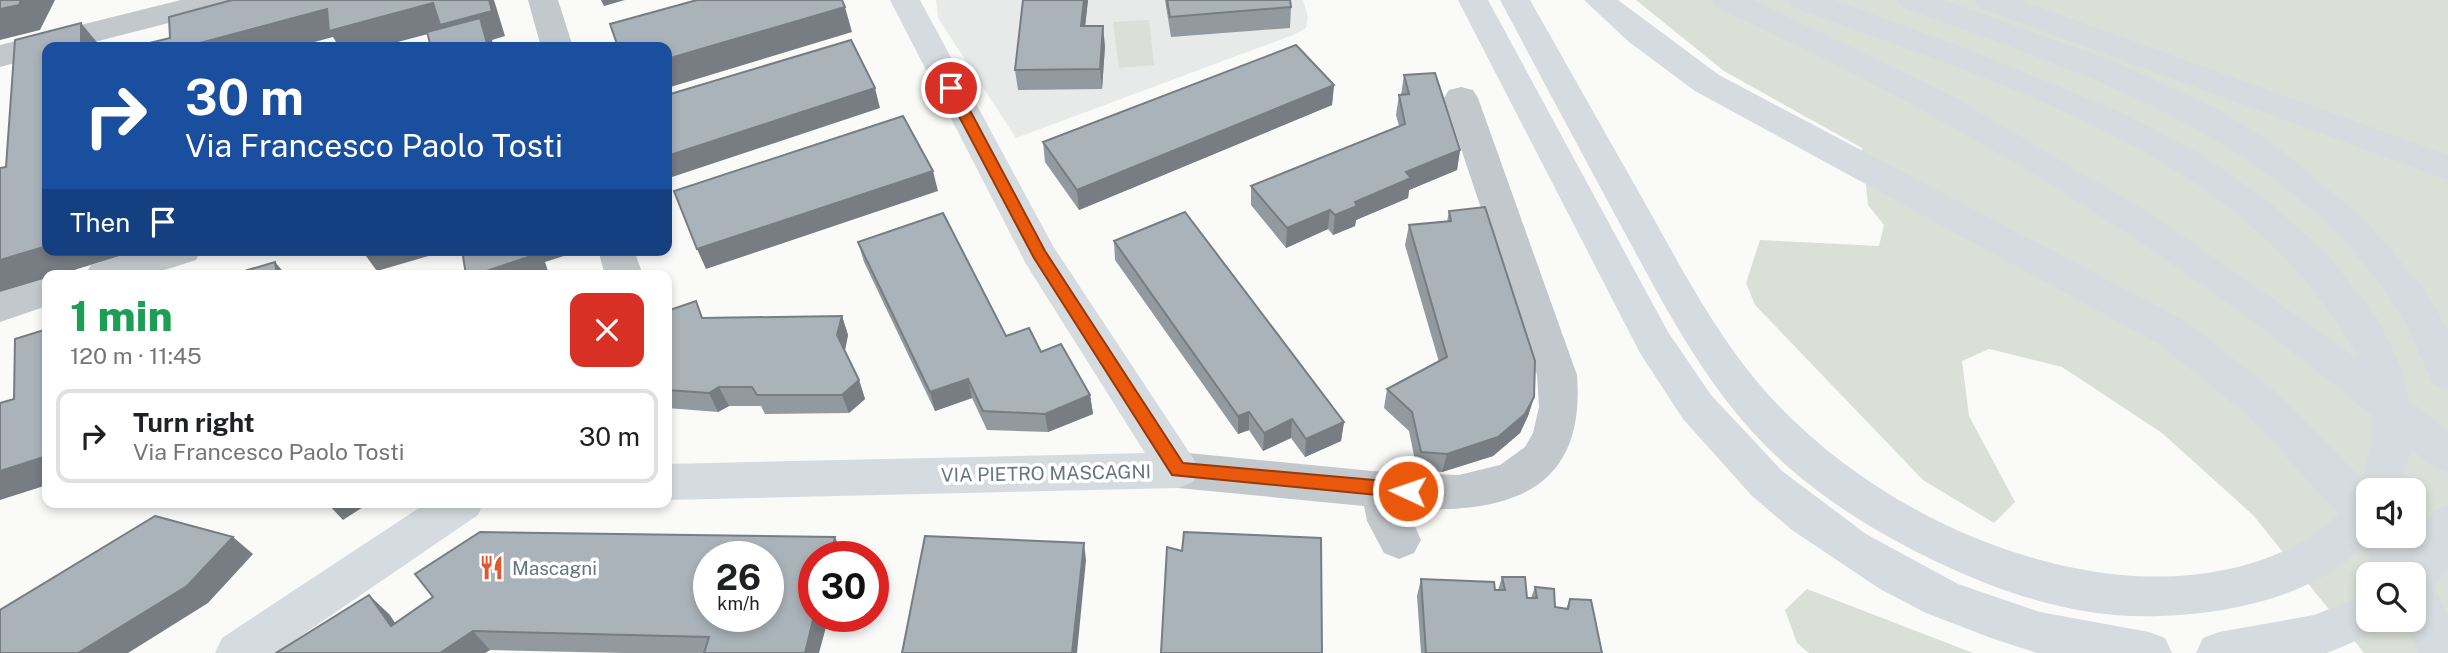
<!DOCTYPE html>
<meta charset="utf-8">
<style>
:root{--surface:#fff;--page:#f2f2f2;--text:#202124;--muted:#757577;--line:#e0e0e0}
body{margin:0;font-family:"Public Sans",sans-serif;background:var(--page);color:var(--text);height:100vh;display:flex;flex-direction:column;font-size:26px;white-space:nowrap}
*{box-sizing:border-box;margin:0}
p{font-size:23px;color:var(--muted)}
.icon{flex:none;width:38px;height:38px;fill:none;stroke:currentColor;stroke-width:2;stroke-linecap:round;stroke-linejoin:round}
.map{position:relative;flex:1;overflow:hidden}
.details{position:absolute;left:42px;top:270px;width:630px;height:238px;display:flex;flex-direction:column;background:var(--surface);border-radius:14px;box-shadow:0 4px 10px #0003}
.details>*{flex:none}
.hud{position:absolute;left:42px;top:42px;width:630px;height:214px;border-radius:14px;box-shadow:0 4px 10px #0003;background:#1a4fa0;color:#fff;overflow:hidden}
.buttons{position:absolute;left:2356px;top:478px;display:grid;gap:14px}
.buttons a{display:grid;place-items:center;width:70px;height:70px;border-radius:14px;background:var(--surface);box-shadow:0 4px 10px #0003;font-size:35px}
.speed{position:absolute;left:693px;top:541px;display:flex;gap:14px;font-size:35px;font-weight:700;text-align:center}
.speed>*{display:grid;place-content:center;width:91px;height:91px;border-radius:50%;background:var(--surface);box-shadow:0 4px 10px #0003;line-height:1}
.speed small{font-size:18px;font-weight:400}
.speed .limit{border:10px solid #d22;background:#fff;color:#111}
.pin{position:absolute;display:grid;place-items:center;width:60px;height:60px;color:#fff;margin:-30px;border:4px solid #fff;border-radius:50%;box-shadow:0 2px 7px #0007}
.me{position:absolute;width:77px;margin:-38px;rotate:273deg;stroke-linejoin:round;filter:drop-shadow(0 0 5px #0008)}
.turn{display:flex;align-items:center;gap:24px;height:147px;padding:0 28px;font-size:32px}
.turn .icon{width:91px;height:91px;stroke-width:2.5}
.turn b{display:block;font-size:49px;line-height:60px}
.then{display:flex;align-items:center;height:66px;padding:0 28px;background:#0003;gap:14px;font-size:26px}
.round{display:grid;place-items:center;flex:none;width:74px;height:74px;border-radius:14px;background:var(--page)}
.head{display:flex;align-items:center;justify-content:space-between;height:119px;padding:0 28px}
h1{font-size:42px;font-weight:800;line-height:52px;color:#1e9e55}
ul{padding:0;list-style:none}
li{display:flex;align-items:center;gap:21px;height:94px;margin:0 14px 10px;padding:0 14px;border:4px solid var(--line);border-radius:14px}
li div{flex:1}
li b{display:block;font-size:26px}
li em{font-style:normal}
.map>svg:first-child{display:block}
</style>
<div class="map">
<svg width="2448" height="653" viewBox="0 0 2448 653">
<rect width="100%" height="100%" fill="#fafaf8"/>
<!-- built -->
<path fill="#e8e9e9" d="M936,0H1303L1308,17L1306,28L1293,35L1016,138L938,18Z"/>
<!-- green -->
<g fill="#dadfd7" fill-rule="evenodd">
<path d="M1636,0H2448V653H2364L2253,515L2162,433L2062,367L1989,349L1962,361L1969,416L2015,502L1994,523L1923,480L1755,305L1746,283L1760,240L1879,246L1884,225L1868,205L1862,148L1724,71ZM2368,490H2413V536H2368ZM2368,574H2413V620H2368Z"/>
<path d="M1149,20L1154,65L1119,68L1113,22Z"/>
<path d="M1807,589L1973,653H1809L1797,643L1785,610Z"/>
</g>
<g fill="none" stroke-linecap="round" stroke-linejoin="round">
<!-- street -->
<g fill="#c3c8cc" fill-rule="evenodd">
<path d="M181,0H235L231,7L75,47H47V54L0,67V45Z"/>
<path d="M528,0H558L573,47H541Z"/>
<path d="M1461,87L1473,90L1478,98L1577,375C1586,493 1507,513 1407,509L1421,540L1414,553L1399,559L1384,553L1367,521L1364,506L1178,488L1163,482L1157,470L1163,458L1178,452L1383,472L1459,475L1500,465L1525,447L1533,433L1539,407L1537,375L1444,98L1449,90Z"/>
<path d="M138,250H201L196,260L149,275H85L91,265Z"/>
<path d="M598,250H634L643,275H605Z"/>
<path d="M47,278V306L0,322V292Z"/>
</g>
<!-- secondary -->
<g fill="#d6dbdf" fill-rule="evenodd">
<path d="M890,0H920L1053,246L1193,458L1199,470L1193,482L1178,488L667,500V464L1145,453L1026,264Z"/>
<path d="M428,502H484L478,515L276,653H215L222,638Z"/>
</g>
<!-- highway -->
<g fill="#d6dbdf" fill-rule="evenodd">
<path d="M1458,0H1488L1668,332L1711,395L1782,471L1866,534L1958,584L2040,612L2149,632L2165,638L2172,653H2037L1991,638L1926,613L1880,589L1792,530L1752,496L1683,419L1640,353Z"/>
<path d="M1500,0H1530C1570,71 1610,141 1650,212C1683,271 1715,332 1759,384C1848,488 1987,562 2122,575C2197,582 2284,567 2339,514L2247,415L2159,344L1695,91L1629,42L1584,0H1618L1719,75L2187,322L2275,391L2362,479L2370,449L2371,415C2172,249 1951,113 1715,7L1711,0H1753L1954,97L2159,219L2358,359C2349,337 2335,320 2321,301C2204,140 1971,74 1793,7L1789,0H1834L1967,49L2125,114L2200,154L2268,201L2328,255L2377,318L2401,367L2409,400L2448,431V472L2433,467L2411,449L2400,490H2368V536H2404L2412,547L2433,511L2448,505V569L2434,586L2448,617V653H2418L2404,620H2413V574H2381L2363,546C2314,597 2228,614 2160,616C2087,619 2015,598 1948,567C1882,537 1813,495 1762,442C1701,379 1662,301 1620,224C1580,150 1540,75 1500,0Z"/>
<path d="M1898,0H1943L2113,61L2221,111L2278,147L2365,220L2422,286L2448,330V390L2434,385C2420,358 2411,330 2394,304C2277,132 2086,75 1902,7Z"/>
<path d="M1974,0H2019L2448,155V180L1978,7Z"/>
<path d="M2368,594V620H2388L2384,629L2327,653H2196L2203,638L2219,632L2314,615Z"/>
</g>
</g>
<!-- wall -->
<g fill="#929a9f">
<path d="M1088,0L1085,26L1105,46L1102,89L1018,90L1015,70Z"/>
<path d="M1165,0H1290L1291,7L1290,28L1171,37Z"/>
<path d="M1404,75L1460,150L1457,170L1409,190L1408,198L1356,220L1355,226L1333,235L1328,229L1286,248L1251,205V186L1399,126L1396,115L1399,95H1401Z"/>
<path d="M1334,85L1332,105L1079,210L1045,162L1043,142Z"/>
<path d="M1449,211L1534,397L1528,416L1520,433L1493,456L1442,472L1417,470L1409,431L1384,408L1387,389L1439,362L1405,245L1409,225L1447,222Z"/>
<path d="M1114,241L1344,422L1341,441L1305,457L1291,438L1263,451L1249,430L1238,434L1115,260Z"/>
<path d="M858,242L1006,336L1041,352L1090,395L1093,414L1048,432L987,430L972,398L935,411L864,262Z"/>
<path d="M667,311L704,318L842,316L848,335L845,351L859,380L865,399L849,413L765,414L761,406H729L718,412L667,408Z"/>
<path d="M1502,577L1527,598H1531L1535,587L1555,607L1566,609L1570,599L1602,653H1421L1417,596L1421,579L1498,590Z"/>
<path d="M433,597L819,653H624L490,650L485,653H276L389,614L395,623Z"/>
</g>
<!-- shaded-wall -->
<g fill="#777d82">
<path d="M21,0H55L40,30L0,40V9Z"/>
<path d="M489,0H494L505,36L492,40L494,47H488L443,30L379,47H339L333,37L296,47H185L327,9Z"/>
<path d="M601,0H625L604,6Z"/>
<path d="M1084,0H1088L1083,46L1081,26Z"/>
<path d="M845,7L852,32L667,88V59Z"/>
<path d="M81,23L101,47H81Z"/>
<path d="M1103,26L1105,46L1102,89L1100,69Z"/>
<path d="M1334,85L1332,105L1079,210L1077,190Z"/>
<path d="M875,88L880,108L669,178L667,174V156Z"/>
<path d="M1460,150L1457,170L1409,190L1408,198L1356,220L1355,226L1333,235L1335,215L1355,202L1406,172Z"/>
<path d="M933,171L938,191L706,269L697,249Z"/>
<path d="M1330,210L1328,229L1286,248L1287,228Z"/>
<path d="M47,246V250H139L58,275H47V278L0,292V260Z"/>
<path d="M368,250H449L377,271L363,252Z"/>
<path d="M536,250H572L573,253L545,262L549,274L546,275H475Z"/>
<path d="M275,262L286,275H277Z"/>
<path d="M842,316L848,335L844,354L837,335Z"/>
<path d="M968,379L972,398L935,411L930,392Z"/>
<path d="M859,380L865,399L849,413L842,395Z"/>
<path d="M719,387L729,406L718,412L709,393Z"/>
<path d="M1090,395L1093,414L1048,432L1045,414Z"/>
<path d="M1534,397L1528,416L1520,433L1493,456L1442,472L1447,454Z"/>
<path d="M1249,412V430L1238,434V416Z"/>
<path d="M1292,419L1291,438L1263,451L1264,433Z"/>
<path d="M1344,422L1341,441L1305,457L1306,439Z"/>
<path d="M47,456V485L0,500V471Z"/>
<path d="M326,502H371L343,520Z"/>
<path d="M233,537L253,554L208,603L128,653H78Z"/>
<path d="M835,537L843,556H830Z"/>
<path d="M1084,543L1086,560L1077,653H1072Z"/>
<path d="M369,595L389,614L410,645L391,626Z"/>
<path d="M814,616H829L819,653H805Z"/>
<path d="M473,631L490,650L485,653H440Z"/>
</g>
<!-- building -->
<g fill="#aab3b9" stroke="#777d82" stroke-width="2" fill-rule="evenodd">
<path d="M0,0H21L19,5L0,9Z"/>
<path d="M232,0H489L492,11L440,25L433,3L329,31L327,9L185,47H133L170,38L169,17Z"/>
<path d="M697,0H842L845,7L667,59V47H618L610,24Z"/>
<path d="M1023,0H1084L1081,26H1103L1100,69L1015,70Z"/>
<path d="M1167,0H1290L1291,7L1170,17Z"/>
<path d="M480,18L488,47H431L427,32Z"/>
<path d="M81,23V47H47V246L0,260V168L6,167L15,40Z"/>
<path d="M851,40L875,88L667,156V95Z"/>
<path d="M1296,45L1334,85L1077,190L1043,142Z"/>
<path d="M1435,73L1460,150L1406,172L1411,178L1355,202L1357,206L1335,215L1330,210L1287,228L1251,186L1405,124L1399,95L1409,94L1404,75Z"/>
<path d="M903,116L933,171L697,249L674,191Z"/>
<path d="M1485,207L1535,361L1534,397L1525,414L1498,437L1447,454L1421,452L1412,412L1387,389L1447,357L1409,225L1451,221L1449,211Z"/>
<path d="M1185,212L1344,422L1306,439L1292,419L1264,433L1249,412L1238,416L1114,241Z"/>
<path d="M943,213L1006,336L1029,328L1041,352L1061,344L1090,395L1045,414L983,411L968,379L930,392L858,242Z"/>
<path d="M462,250H536L537,254L475,275H466Z"/>
<path d="M275,262L277,275H231Z"/>
<path d="M696,301L702,318L842,316L837,335L859,380L842,395H757L752,387H719L709,393L667,390V311Z"/>
<path d="M47,329V456L0,471V403L14,399L15,339Z"/>
<path d="M155,516L233,537L187,586L78,653H0V610Z"/>
<path d="M480,532L835,537L830,556H814V616L805,653H704L709,637L473,631L440,653H276L369,595L391,626L433,597L415,574ZM709,556H768V616H709Z"/>
<path d="M1184,532L1321,538L1322,653H1161L1167,547L1182,551Z"/>
<path d="M925,536L1084,543L1072,653H902Z"/>
<path d="M1502,577H1525L1527,598H1537L1535,587L1554,589L1555,607L1568,609L1570,599L1591,600L1602,653H1426L1421,579L1494,582L1495,590H1505Z"/>
</g>
<!-- route -->
<path fill="#ea580c" stroke="#983908" stroke-width="2" d="M951,84L958,88L1045,251L1183,463L1408,483L1417,491L1415,496L1408,498L1172,475L1034,258L944,88Z"/>
<!-- icons -->
<defs>
<symbol id="restaurant-bare" viewBox="-9 -9 18 18"><path d="M-5-6h1v4h1v-4h1v4h1v-4h1v5L-1.5 .5V6h-2V.5L-5-1ZM5-6V6H3V1.5H1.5Q1.5-4 5-6Z" fill="#e4572e" stroke="#fff" stroke-width="2.5" paint-order="stroke"/></symbol>
</defs>
<g fill-rule="evenodd">
<use href="#restaurant-bare" x="474" y="550" width="35" height="35"/>
</g>
<g text-anchor="middle" dominant-baseline="central" stroke-width="7" stroke-linejoin="round" paint-order="stroke">
<!-- street labels -->
<g font-size="19" fill="#657683" stroke="#fff">
<text transform="translate(1046 473) rotate(-1)">VIA PIETRO MASCAGNI</text>
</g>
<!-- poi labels -->
<g font-size="19" fill="#657683" stroke="#fff" text-anchor="start">
<text x="512" y="568">Mascagni</text>
</g>
</g>
</svg>
<div class="buttons">
<a><svg class="icon" aria-label="sound" viewBox="0 0 24 24"><path d="M4 9h4l5-4v14l-5-4H4zM17 9q2 3 0 6"/></svg></a>
<a><svg class="icon" aria-label="search" viewBox="0 0 24 24"><circle cx="10" cy="10" r="6"/><path d="M15 15l6 6"/></svg></a>
</div>
<div class="speed"><div>26<small>km/h</small></div><div class="limit">30</div></div>
<div class="pin" style="left:951px;top:88px;background:#d93025"><svg class="icon" aria-label="arrive" viewBox="0 0 24 24"><path d="M6 21V4h12l-3 4 3 4H6"/></svg></div>
<svg class="me" style="left:1408px;top:491px" viewBox="-20 -20 40 40"><circle r="17" fill="#ea580c" stroke="#fff" stroke-width="3"/><path d="M0-11L8 9 0 5-8 9z" fill="#fff"/></svg>
<div class="hud">
<div class="turn"><svg class="icon" aria-label="right" viewBox="0 0 24 24"><path d="M7 20v-9h11M14 6l5 5-5 5"/></svg><div><b>30 m</b>Via Francesco Paolo Tosti</div></div>
<div class="then">Then<svg class="icon" aria-label="arrive" viewBox="0 0 24 24"><path d="M6 21V4h12l-3 4 3 4H6"/></svg></div>
</div>
<section class="details">
<div class="head"><div><h1>1 min</h1><p>120 m · 11:45</p></div><a class="round" style="background:#d93025;color:#fff"><svg class="icon" aria-label="close" viewBox="0 0 24 24"><path d="M6 6l12 12M18 6L6 18"/></svg></a></div>
<ul>
<li><svg class="icon" aria-label="right" viewBox="0 0 24 24"><path d="M7 20v-9h11M14 6l5 5-5 5"/></svg><div><b>Turn right</b><p>Via Francesco Paolo Tosti</p></div><em>30 m</em></li>
</ul>
</section>
</div>
